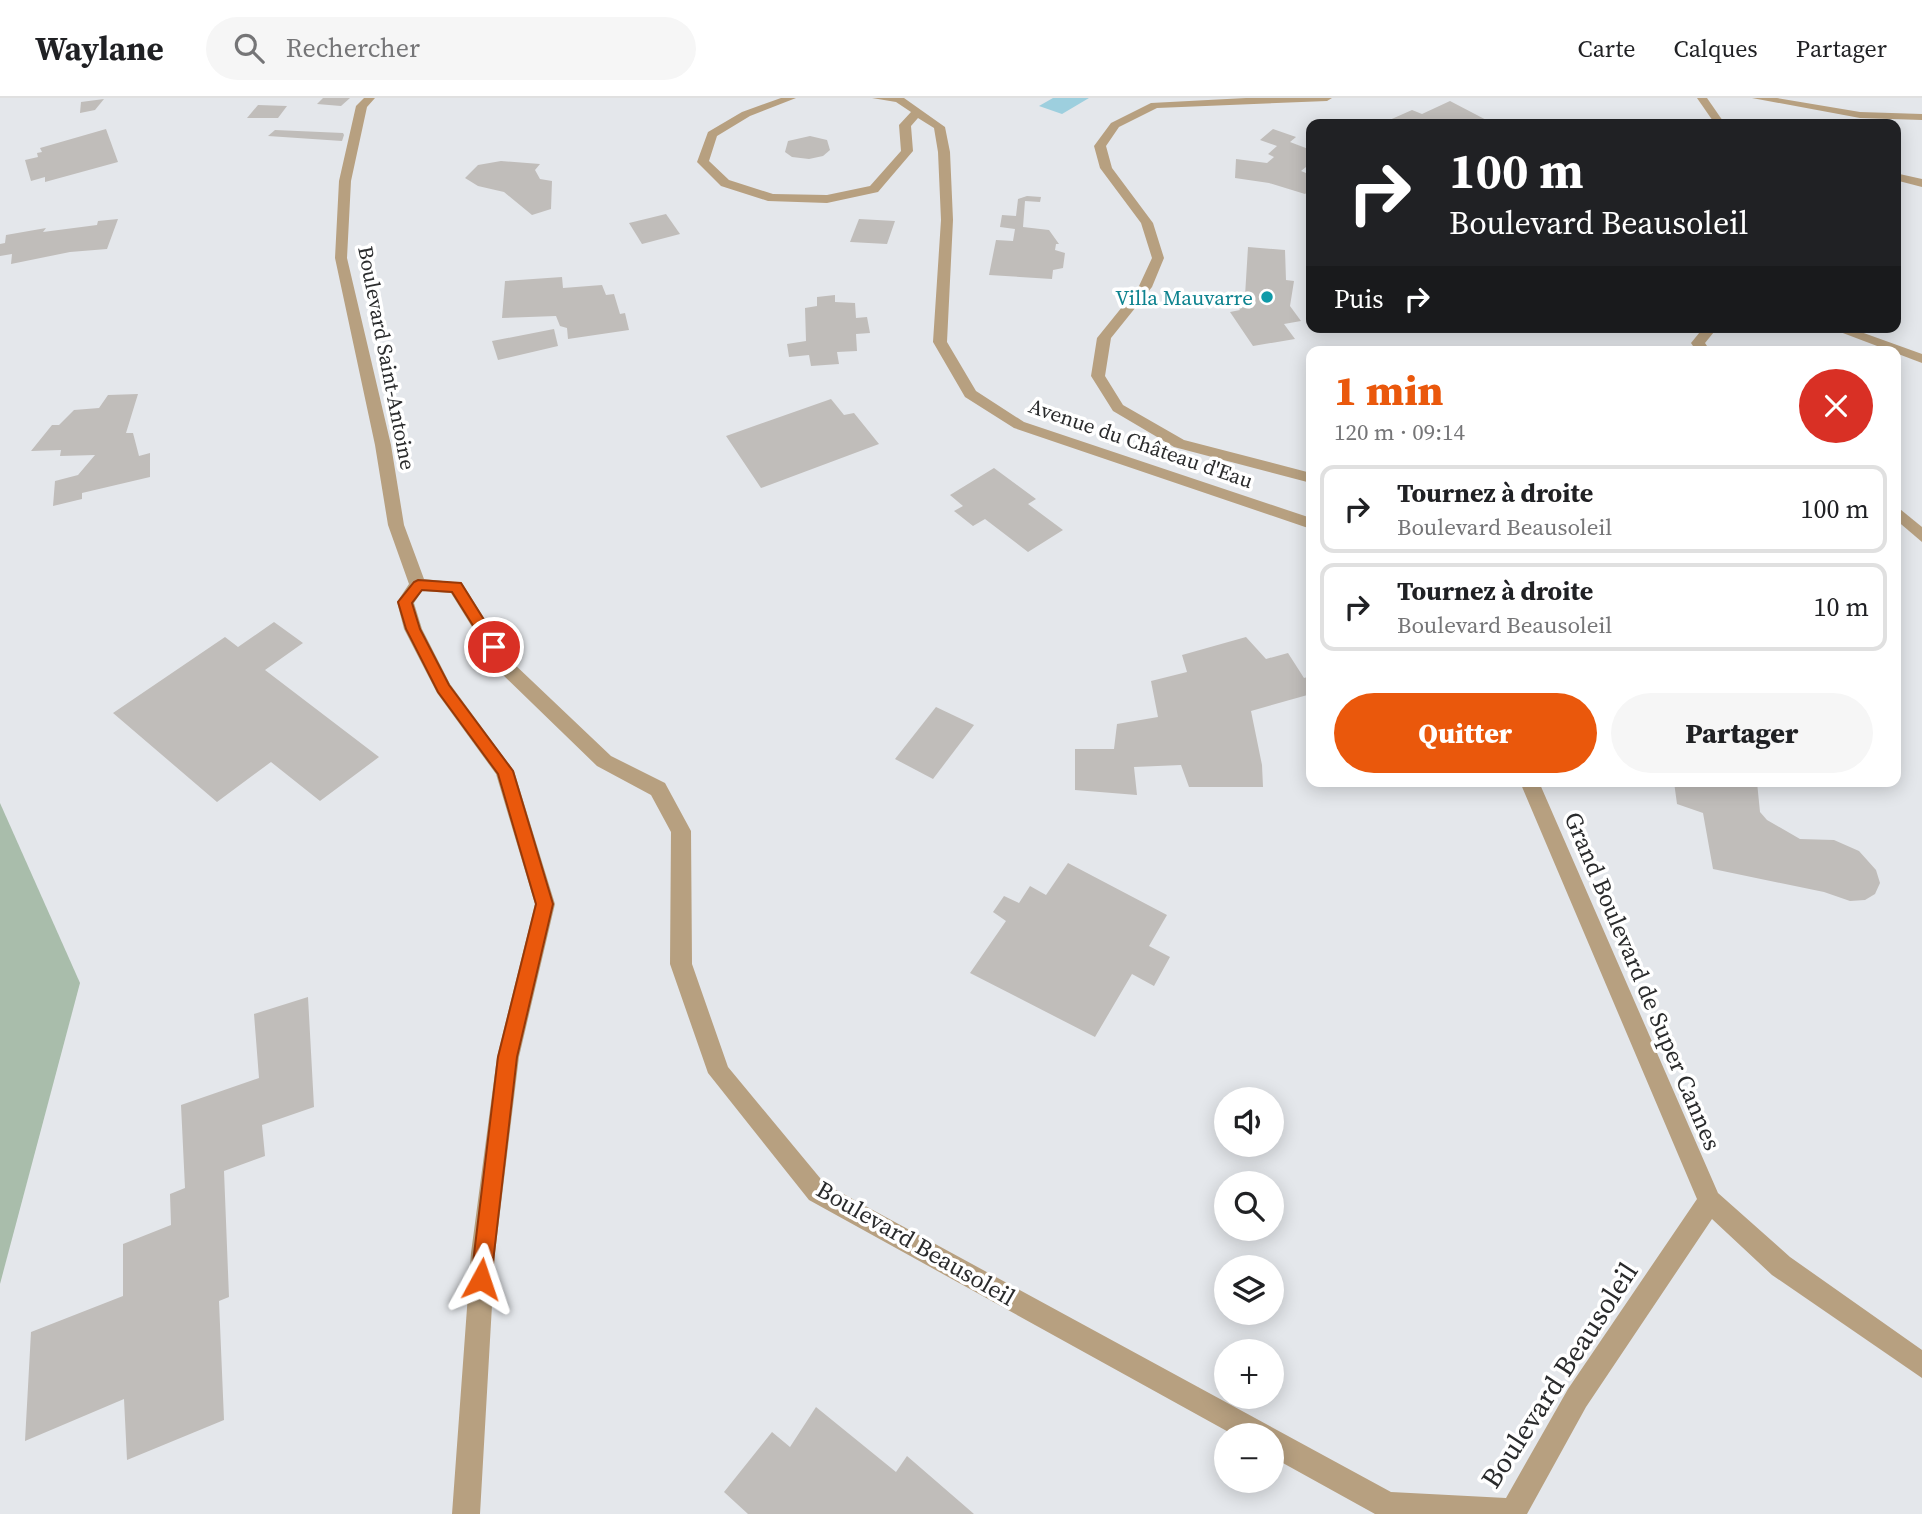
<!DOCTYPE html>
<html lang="fr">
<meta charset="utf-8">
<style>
:root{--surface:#fff;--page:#f6f6f6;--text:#202124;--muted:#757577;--line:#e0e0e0;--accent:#ea580c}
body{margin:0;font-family:"Source Serif 4",serif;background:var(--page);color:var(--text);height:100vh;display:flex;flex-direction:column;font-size:26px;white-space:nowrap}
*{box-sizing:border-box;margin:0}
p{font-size:23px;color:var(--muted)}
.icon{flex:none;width:38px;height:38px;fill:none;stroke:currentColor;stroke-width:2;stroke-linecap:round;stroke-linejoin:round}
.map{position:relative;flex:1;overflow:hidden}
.details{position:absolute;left:1306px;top:248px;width:595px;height:441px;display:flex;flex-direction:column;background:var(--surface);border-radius:14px;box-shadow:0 4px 18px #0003}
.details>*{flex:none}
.top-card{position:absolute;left:1306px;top:21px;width:595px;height:214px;border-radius:14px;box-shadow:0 4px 18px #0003;background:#202124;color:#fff;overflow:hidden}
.controls{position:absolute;left:1214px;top:989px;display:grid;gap:14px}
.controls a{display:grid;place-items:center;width:70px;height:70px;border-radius:50%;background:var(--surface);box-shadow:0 4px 18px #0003;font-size:35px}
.pin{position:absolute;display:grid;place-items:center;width:60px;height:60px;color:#fff;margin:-30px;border:4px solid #fff;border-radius:50%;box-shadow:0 2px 7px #0007}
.me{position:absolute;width:77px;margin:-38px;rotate:5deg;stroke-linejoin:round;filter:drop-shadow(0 0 5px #0008)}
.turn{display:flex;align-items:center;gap:24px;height:147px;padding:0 28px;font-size:32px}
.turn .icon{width:91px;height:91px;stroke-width:2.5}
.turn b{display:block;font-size:49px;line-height:60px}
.then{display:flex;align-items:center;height:66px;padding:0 28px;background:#0003;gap:14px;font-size:26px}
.round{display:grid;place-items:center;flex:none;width:74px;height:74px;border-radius:37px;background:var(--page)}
.summary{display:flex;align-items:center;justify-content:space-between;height:119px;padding:0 28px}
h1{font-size:42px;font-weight:800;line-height:52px;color:var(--accent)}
.button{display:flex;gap:14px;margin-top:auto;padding:14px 28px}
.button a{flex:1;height:80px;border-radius:42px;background:var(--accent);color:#fff;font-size:28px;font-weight:800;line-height:80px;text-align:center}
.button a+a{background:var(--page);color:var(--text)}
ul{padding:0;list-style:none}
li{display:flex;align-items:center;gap:21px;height:88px;margin:0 14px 10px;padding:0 14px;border:4px solid var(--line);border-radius:14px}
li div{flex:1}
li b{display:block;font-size:26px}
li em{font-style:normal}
header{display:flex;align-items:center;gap:42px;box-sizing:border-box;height:98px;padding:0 35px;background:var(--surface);border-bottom:2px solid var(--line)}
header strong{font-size:33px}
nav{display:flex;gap:38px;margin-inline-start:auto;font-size:24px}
.search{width:490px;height:63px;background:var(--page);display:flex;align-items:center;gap:18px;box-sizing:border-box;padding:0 24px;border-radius:38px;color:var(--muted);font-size:26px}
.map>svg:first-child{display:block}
</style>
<header>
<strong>Waylane</strong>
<div class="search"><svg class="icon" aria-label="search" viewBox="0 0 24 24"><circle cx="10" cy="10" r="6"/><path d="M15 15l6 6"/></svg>Rechercher</div>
<nav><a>Carte</a><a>Calques</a><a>Partager</a></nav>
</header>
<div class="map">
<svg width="1922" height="1416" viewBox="0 0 1922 1416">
<rect width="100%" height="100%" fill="#e4e7eb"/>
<!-- green -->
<path fill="#a9bdab" d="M0,705L80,885L0,1186Z"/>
<!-- water -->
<path fill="#9dcfde" d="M1053,0H1089L1062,16L1039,8Z"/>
<!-- building -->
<g fill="#c0bdba">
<path d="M323,0H350L341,8L317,6Z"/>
<path d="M104,1L95,12L80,15L81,4Z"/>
<path d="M1450,3L1494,26H1372L1380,22L1385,24L1412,12L1422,16Z"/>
<path d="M258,7L287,8L278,20H247Z"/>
<path d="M106,31L118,64L45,84V79L31,83L25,62L38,59L37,55L42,54L40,50Z"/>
<path d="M1273,31L1296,39L1290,44L1311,52V65L1301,73L1311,77V91L1305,96L1269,85L1235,80L1236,61L1267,65L1274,59L1268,56L1277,48L1260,42Z"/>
<path d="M275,32L343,35L344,37L342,43L268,38Z"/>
<path d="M810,38L827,42L830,52L823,58L809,61L792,59L785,54L788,43Z"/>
<path d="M501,63L540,66L535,72L540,81L552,83L551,111L532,117L504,94L478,88L465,80L478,67Z"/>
<path d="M1027,98L1041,99L1040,104L1025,103L1023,129L1049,132L1059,146H1056L1055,152L1065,155L1063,170L1053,172L1052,181L989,177L996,142L1013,143L1015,131L1000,129L1002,117L1016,118L1018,101Z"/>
<path d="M666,116L680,136L642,146L629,125Z"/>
<path d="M118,121L107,151L70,154L11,166L12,156L0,158V146L5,145L6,137L46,130L43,134L97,127L98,123Z"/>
<path d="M859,121L895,123L887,146L850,144Z"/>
<path d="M1248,149L1285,152L1286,182L1294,183L1290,208L1301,223L1284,226L1295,241L1253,248L1230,214L1240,212L1235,204L1245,198Z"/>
<path d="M562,179L563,190L602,187L606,197L614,196L620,216L625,215L629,232L568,241L567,230L560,228L556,218L502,220L505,183Z"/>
<path d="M835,197V204L855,205L856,220L867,219L870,235L856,236L857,253L837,254L839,266L811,268L809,257L789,259L787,246L806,243L805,210L817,208V199Z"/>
<path d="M554,231L558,248L498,262L492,243Z"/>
<path d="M138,296L126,335H133L139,358L150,355V379L82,395V401L53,408L55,383L78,377L95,357L60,358L61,352L31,353L52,327H59L74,312L99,310L108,297Z"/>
<path d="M831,301L844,317L854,315L879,346L761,390L726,338Z"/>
<path d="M994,370L1036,401L1028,406L1063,432L1028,454L985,421L973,428L954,413L963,408L950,397Z"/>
<path d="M274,524L303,545L265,572L379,659L320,703L271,664L217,704L113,615L225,539L238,549Z"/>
<path d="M1246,539L1266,561L1288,555L1304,580L1311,578V596L1251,613L1262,667L1263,689H1189L1181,667L1134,669L1137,697L1075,692V651H1114L1117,626L1158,619L1151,583L1187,574L1182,557Z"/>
<path d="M936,609L974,627L933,681L895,661Z"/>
<path d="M1674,684H1757L1760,714L1767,722L1800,741L1834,742L1859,753L1876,772L1880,785L1875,796L1865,802L1850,803L1824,794L1713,771L1703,715L1677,706Z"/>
<path d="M1068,765L1167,817L1149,848L1170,859L1154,888L1132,876L1095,939L970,875L1006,823L993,814L1004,798L1019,805L1030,788L1046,797Z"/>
<path d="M308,899L314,1009L262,1027L265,1058L224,1073L229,1199L219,1203L224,1322L127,1362L124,1301L25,1343L31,1234L123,1198V1146L171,1127L170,1096L185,1090L181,1007L259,980L254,916Z"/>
<path d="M816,1309L896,1374L907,1358L974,1416H748L724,1394L772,1334L790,1349Z"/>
</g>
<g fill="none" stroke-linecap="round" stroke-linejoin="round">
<!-- minor -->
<g fill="#b7a080" fill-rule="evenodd">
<path d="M364,0H375L367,9L351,83L347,160L391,347L404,427L424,481L462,485L512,564L611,658L665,685L691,733L692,866L728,969L825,1086L1391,1394L1506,1400L1568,1291L1697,1101L1520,684H1539L1718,1095L1790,1159L1922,1252V1280L1772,1177L1712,1121L1586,1309L1527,1416H1375L1272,1359V1337H1234L809,1102L708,975L670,866L671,734L651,697L597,668L500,574L451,495L422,493L414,505L422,531L450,586L514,673L555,806L519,959L495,1155L480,1416H452L471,1155L497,959L535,806L496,676L437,595L404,531L397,504L409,486L388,427L375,347L335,160L339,83L356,8Z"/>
<path d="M781,0H796L750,18L717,38L709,63L729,82L773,96L827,97L870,88L901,53L899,27L911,14L896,4L872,0H904L945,29L950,54L953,122L947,244L976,293L1024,324L1311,420V431L1014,330L965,299L933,244L941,122L938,54L934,30L918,20L911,28L913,53L878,94L827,105L768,103L721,88L697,64L708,34L742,14Z"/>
<path d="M1246,0H1332L1327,3L1157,10L1119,29L1106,48L1112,70L1153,125L1164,160L1152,189L1111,240L1105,278L1123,307L1184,342L1311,375V385L1174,349L1113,313L1091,278L1097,240L1139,188L1152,160L1141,125L1100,70L1094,48L1111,25L1151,5Z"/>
<path d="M1697,0H1707L1725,26H1715Z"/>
<path d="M1752,0H1777L1860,14L1922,16V22L1860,20Z"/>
<path d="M1895,75L1922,81V89L1895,82Z"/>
<path d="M1704,229H1718L1705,245L1711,254H1697L1691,245Z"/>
<path d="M1827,229H1847L1922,256V265Z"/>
<path d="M1895,407L1922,429V444L1895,421Z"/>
</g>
</g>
<!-- route -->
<path fill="#ea580c" stroke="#983908" stroke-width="2" d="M418,482L461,485L501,549L499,553H489L452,494L422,492L412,505L420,531L449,587L513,673L553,806L517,959L491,1181L488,1189L481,1192L474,1189L471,1181L498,959L536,806L498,676L438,594L406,531L398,504L414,484Z"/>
<!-- markers -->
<circle fill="#0f9aa8" stroke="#fff" stroke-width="2.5" cx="1267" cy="199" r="7"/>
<g text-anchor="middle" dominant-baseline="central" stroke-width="7" stroke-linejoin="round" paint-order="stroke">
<!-- far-culture labels -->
<g font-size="21" fill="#0d838f" stroke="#fff" text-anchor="end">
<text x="1253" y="199">Villa Mauvarre</text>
</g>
<!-- far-street labels -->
<g font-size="21" fill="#2a2b2c" stroke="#fff">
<text transform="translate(387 260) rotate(79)">Boulevard Saint-Antoine</text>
<text transform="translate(1141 345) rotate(19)">Avenue du Château d'Eau</text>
</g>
<!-- street labels -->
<g font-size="24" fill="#2a2b2c" stroke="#fff">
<text transform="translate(1643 883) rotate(67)">Grand Boulevard de Super Cannes</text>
<text transform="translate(916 1145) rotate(30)">Boulevard Beausoleil</text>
</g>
<!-- near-street labels -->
<g font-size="28" fill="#2a2b2c" stroke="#fff">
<text transform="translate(1559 1277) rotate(-57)">Boulevard Beausoleil</text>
</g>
</g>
</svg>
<div class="controls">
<a><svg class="icon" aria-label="sound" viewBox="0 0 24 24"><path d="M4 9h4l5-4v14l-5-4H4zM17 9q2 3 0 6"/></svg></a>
<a><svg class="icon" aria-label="search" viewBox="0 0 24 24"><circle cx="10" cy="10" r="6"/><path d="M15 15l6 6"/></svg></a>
<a><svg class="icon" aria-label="layers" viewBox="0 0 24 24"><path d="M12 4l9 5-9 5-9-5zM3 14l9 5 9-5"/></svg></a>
<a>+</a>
<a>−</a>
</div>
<div class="pin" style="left:494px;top:549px;background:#d93025"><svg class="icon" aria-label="arrive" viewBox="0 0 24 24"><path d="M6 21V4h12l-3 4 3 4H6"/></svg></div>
<svg class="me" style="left:481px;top:1181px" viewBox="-20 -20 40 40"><path d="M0-17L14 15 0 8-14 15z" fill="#ea580c" stroke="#fff" stroke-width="4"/></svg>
<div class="top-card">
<div class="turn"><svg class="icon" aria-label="right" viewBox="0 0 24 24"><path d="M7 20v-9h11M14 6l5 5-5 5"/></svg><div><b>100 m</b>Boulevard Beausoleil</div></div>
<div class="then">Puis<svg class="icon" aria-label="right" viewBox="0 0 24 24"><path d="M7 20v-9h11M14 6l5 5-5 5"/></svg></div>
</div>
<section class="details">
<div class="summary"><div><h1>1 min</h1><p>120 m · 09:14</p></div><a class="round" style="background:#d93025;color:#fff"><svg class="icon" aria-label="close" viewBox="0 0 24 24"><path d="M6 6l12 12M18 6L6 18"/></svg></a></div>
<ul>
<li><svg class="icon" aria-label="right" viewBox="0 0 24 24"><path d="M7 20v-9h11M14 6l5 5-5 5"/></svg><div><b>Tournez à droite</b><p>Boulevard Beausoleil</p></div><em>100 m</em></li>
<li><svg class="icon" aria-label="right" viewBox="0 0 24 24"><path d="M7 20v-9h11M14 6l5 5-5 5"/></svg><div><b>Tournez à droite</b><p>Boulevard Beausoleil</p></div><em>10 m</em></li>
</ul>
<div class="button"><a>Quitter</a><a>Partager</a></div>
</section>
</div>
